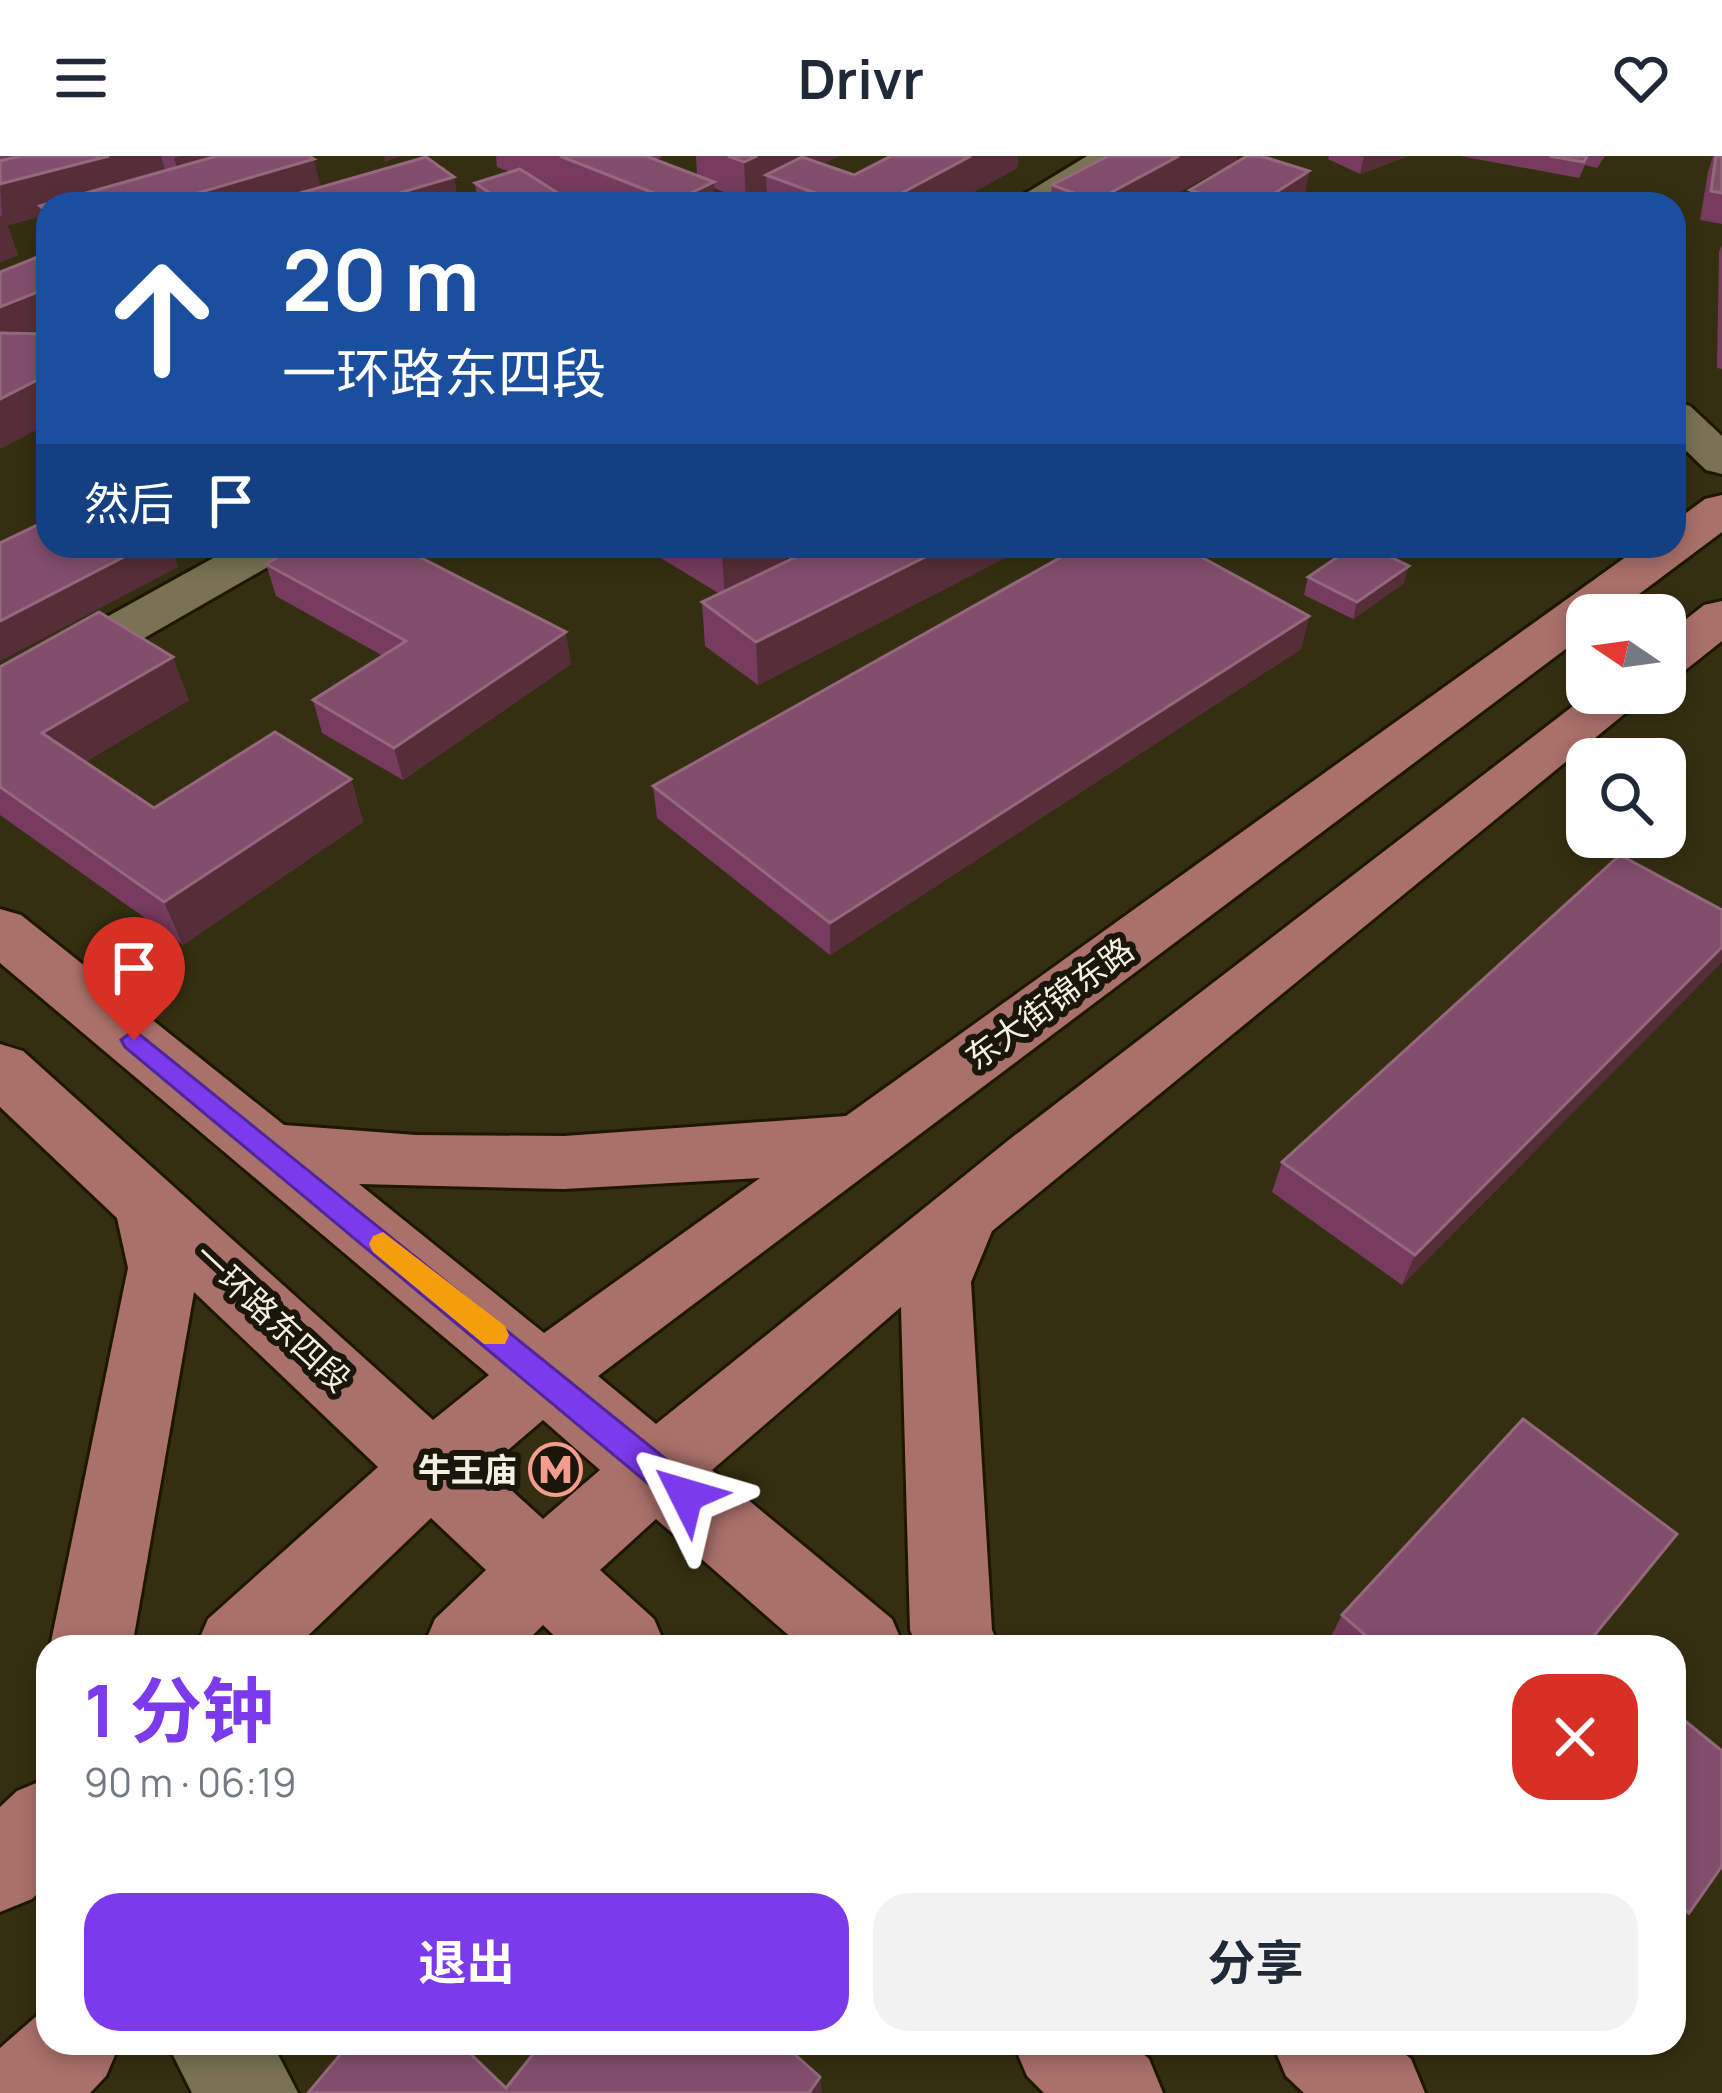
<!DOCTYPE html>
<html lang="zh">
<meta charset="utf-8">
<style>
:root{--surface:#fff;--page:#f2f2f3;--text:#1f2937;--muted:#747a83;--accent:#7c3aed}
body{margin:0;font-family:Manrope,"Noto Sans SC",sans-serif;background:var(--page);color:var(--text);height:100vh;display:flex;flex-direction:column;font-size:45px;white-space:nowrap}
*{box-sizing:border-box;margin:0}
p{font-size:39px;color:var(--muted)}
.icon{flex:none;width:66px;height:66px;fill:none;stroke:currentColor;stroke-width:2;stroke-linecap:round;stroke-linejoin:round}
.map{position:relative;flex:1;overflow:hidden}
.sheet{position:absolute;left:36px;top:1479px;width:1650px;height:420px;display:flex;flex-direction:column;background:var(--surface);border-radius:36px;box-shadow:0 6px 18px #0003}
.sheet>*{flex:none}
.banner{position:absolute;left:36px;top:36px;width:1650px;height:366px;border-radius:36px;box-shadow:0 6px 18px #0003;background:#1a4fa0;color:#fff;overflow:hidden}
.needle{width:78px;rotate:283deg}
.fabs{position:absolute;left:1566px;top:438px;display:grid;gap:24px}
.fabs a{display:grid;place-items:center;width:120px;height:120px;border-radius:24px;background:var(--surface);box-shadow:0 6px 18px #0003;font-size:60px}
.pin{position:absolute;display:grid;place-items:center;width:102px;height:102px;color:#fff;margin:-123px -51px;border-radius:50% 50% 50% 0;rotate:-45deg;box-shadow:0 0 12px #0007}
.pin .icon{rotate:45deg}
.me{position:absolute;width:132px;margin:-66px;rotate:310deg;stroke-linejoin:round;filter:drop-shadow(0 0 9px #0008)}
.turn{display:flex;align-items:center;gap:42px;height:252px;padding:0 48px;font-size:54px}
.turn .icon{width:156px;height:156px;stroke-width:2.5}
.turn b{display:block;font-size:84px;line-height:102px}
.then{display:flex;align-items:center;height:114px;padding:0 48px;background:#0003;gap:24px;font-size:45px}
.round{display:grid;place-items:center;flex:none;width:126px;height:126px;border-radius:36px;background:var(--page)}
.head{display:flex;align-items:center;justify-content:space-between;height:204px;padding:0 48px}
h1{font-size:72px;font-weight:700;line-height:90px;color:var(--accent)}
.action{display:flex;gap:24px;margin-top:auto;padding:24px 48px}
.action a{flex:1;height:138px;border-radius:36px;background:var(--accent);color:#fff;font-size:48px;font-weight:700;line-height:138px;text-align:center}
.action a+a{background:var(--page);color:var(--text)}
header{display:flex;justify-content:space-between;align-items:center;height:156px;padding:0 48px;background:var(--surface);font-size:54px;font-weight:700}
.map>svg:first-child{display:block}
</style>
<header><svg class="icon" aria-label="menu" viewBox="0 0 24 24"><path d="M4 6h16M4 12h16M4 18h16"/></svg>Drivr<svg class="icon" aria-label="heart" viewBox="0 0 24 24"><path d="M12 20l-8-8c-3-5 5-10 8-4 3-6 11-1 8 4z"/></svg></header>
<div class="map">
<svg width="1722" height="1937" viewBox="0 0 1722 1937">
<rect width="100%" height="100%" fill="#352f11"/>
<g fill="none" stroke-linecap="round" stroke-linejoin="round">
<defs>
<g id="minor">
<path d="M1087,0H1131L1054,48H1008Z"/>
<path d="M1674,246L1690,250L1722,280V318L1706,314L1674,283Z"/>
<path d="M235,390H294L287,400L19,554L0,558V520Z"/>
<path d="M167,1887H272L298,1937H192Z"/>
</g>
<g id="major">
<path d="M1722,339V376L1611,459H1587V477L598,1220L656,1268L1010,983L1590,537H1650L992,1075L971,1126L992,1474L999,1491H917L910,1474L901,1151L712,1314L892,1463L904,1491H802L656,1363L600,1414L654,1463L666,1491H566L543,1469L521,1491H423L435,1463L486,1414L431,1362L296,1491H196L208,1463L378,1311L194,1136L132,1491H50L128,1112L117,1062L0,951V888L23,895L433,1264L489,1219L0,807V753L21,759L284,969L416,979L564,980L846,960L1641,390H1674V366L1705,343ZM760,1022L544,1177L359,1028L564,1033ZM543,1264L600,1314L543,1363L487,1312Z"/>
<path d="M1722,445V485L1683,516L1665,521V480L1704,449Z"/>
<path d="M48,1622V1727L32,1743L0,1756V1651L17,1635Z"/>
<path d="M48,1850V1887H120L106,1920L90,1937H0V1892Z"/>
<path d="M1013,1887H1131L1149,1903L1163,1937H1044L1027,1920Z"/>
<path d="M1272,1887H1392L1411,1903L1425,1937H1304L1286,1920Z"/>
</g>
</defs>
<!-- minor casing -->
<use href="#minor" stroke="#1d1700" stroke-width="6"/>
<!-- major casing -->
<use href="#major" stroke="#1d1700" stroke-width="6"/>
<!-- minor -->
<use href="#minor" fill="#797253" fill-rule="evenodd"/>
<!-- major -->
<use href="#major" fill="#aa706a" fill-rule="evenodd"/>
</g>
<!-- wall -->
<g fill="#763b5e">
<path d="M0,0H309L321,31L458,45L48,48V73L43,60L7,69L18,99L0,106Z"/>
<path d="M496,0H663L656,4L697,20L696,0H839L822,8L854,19L891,0H1018L1017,12L952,48H767V35L746,45L714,32L715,48H588L551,33L575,48H478L475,27L510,16L497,11Z"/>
<path d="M1329,0H1408L1360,18L1328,3Z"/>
<path d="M1460,0H1605L1597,12L1585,9L1579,22Z"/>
<path d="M1713,0H1722V68L1700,64L1708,16Z"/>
<path d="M1237,4L1157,48H1050L1052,29Z"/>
<path d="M1309,15L1303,48H1188L1190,34Z"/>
<path d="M1722,89V213L1717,212L1719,96Z"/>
<path d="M641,390H786V406L819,390H1028L758,529L705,490L702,446L720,438Z"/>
<path d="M266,408L571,508L403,624L322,577L313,544L383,500L276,440Z"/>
<path d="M1308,421L1404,427L1353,463L1304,439Z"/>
<path d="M1309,460L1301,493L830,799L657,662L653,630Z"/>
<path d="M0,511L189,544L85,606L154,652L351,623L363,666L183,789L0,659Z"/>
<path d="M1722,754V806L1402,1129L1272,1036L1282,1006Z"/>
<path d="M1342,1459L1588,1487L1593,1491H1337L1329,1484Z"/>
<path d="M1674,1556L1689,1757L1674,1768Z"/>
</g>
<!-- shaded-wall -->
<g fill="#562e39">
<path d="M109,0H161L169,26L40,50L43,60L7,69L18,99L0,106V60H2L0,28Z"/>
<path d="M181,0L314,3L323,42L303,48H159L186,40L174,2Z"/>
<path d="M384,0H401L385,6Z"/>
<path d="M757,0H839L785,26L766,19L767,35L746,45L744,6Z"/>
<path d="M971,0H1018L1017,12L952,48H881Z"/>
<path d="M1179,0H1237V4L1157,48H1094L1095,45Z"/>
<path d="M1364,0H1408L1360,18Z"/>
<path d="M1309,15L1303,48H1258Z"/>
<path d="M454,21L459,48H362Z"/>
<path d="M714,26L715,48H674V45Z"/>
<path d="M48,132V178L0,198V151Z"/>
<path d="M48,216V268L0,293V243Z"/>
<path d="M145,390H171L178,411L0,505V465Z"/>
<path d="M737,390H786V406L725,441L722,398Z"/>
<path d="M947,390H1028L758,529L756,486Z"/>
<path d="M1409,410L1404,427L1353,463L1357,446Z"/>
<path d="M1309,460L1301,493L830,799V767Z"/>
<path d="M566,476L571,508L403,624L394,592Z"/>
<path d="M173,501L189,544L62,620L42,577Z"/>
<path d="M351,623L363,666L183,789L164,746Z"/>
<path d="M1722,791V806L1402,1129L1415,1099Z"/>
<path d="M820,1921L822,1937H809Z"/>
</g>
<!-- building -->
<g fill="#834e6c" stroke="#95687e" stroke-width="3">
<path d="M20,0H109L0,28V5Z"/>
<path d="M217,0H309L314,3L160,48H48V57L40,50Z"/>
<path d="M560,0H646L714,26L674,45Z"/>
<path d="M728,0H757L744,6Z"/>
<path d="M891,0H971L881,48H845L766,19L802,1L854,19Z"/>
<path d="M1108,0H1179L1095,45L1052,29Z"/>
<path d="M1247,0H1261L1309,15L1258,48H1193L1207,40L1190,34Z"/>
<path d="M1549,0H1587L1584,6Z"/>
<path d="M1716,0H1722V37L1711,35Z"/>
<path d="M426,1L454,21L362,48H262Z"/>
<path d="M520,13L575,48H506L475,27Z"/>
<path d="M454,42L464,48H437Z"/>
<path d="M45,98L48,99V132L0,151V116Z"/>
<path d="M0,177L48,178V216L45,220L0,243Z"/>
<path d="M48,364V390H145L0,465V387Z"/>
<path d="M297,390H398L566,476L394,592L313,544L406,485L266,408Z"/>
<path d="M708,390H737L722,398Z"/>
<path d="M819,390H947L756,486L702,446Z"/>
<path d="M1081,390H1181L1309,460L830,767L653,630Z"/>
<path d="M1354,390H1368L1409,410L1357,446L1308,421Z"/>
<path d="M99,456L173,501L42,577L154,652L275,576L351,623L164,746L0,631V511Z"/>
<path d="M1620,699L1722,754V791L1415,1099L1282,1006Z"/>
<path d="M1523,1263L1677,1378L1588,1487L1593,1491H1379L1342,1459Z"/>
<path d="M1674,1556L1722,1595V1710L1689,1757L1674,1745Z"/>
<path d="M350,1887H459L506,1932L542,1887H782L820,1921L809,1937H308Z"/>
</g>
<!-- route -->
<path fill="#7c3aed" stroke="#51269a" stroke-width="3" d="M134,874L698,1329L702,1339L698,1350L686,1354L675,1350L125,891L121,884Z"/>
<!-- slow -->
<path fill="#f59e0b" d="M383,1076L505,1170L509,1179L505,1188H484L373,1096L369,1088L373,1080Z"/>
<!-- icons -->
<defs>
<symbol id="metro-ring" viewBox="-11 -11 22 22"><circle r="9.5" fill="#1a170a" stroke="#f59d8d" stroke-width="1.5"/><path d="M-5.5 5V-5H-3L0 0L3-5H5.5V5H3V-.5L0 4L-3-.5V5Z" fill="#f59d8d"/></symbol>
</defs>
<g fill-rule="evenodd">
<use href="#metro-ring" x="526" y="1284" width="59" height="59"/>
</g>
<g text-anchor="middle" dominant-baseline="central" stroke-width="12" stroke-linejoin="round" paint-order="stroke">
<!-- street labels -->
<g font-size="33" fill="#f4f0df" stroke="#1a170a">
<text transform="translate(1049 847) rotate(-36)">东大街锦东路</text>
<text transform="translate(273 1161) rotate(43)">一环路东四段</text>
</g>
<!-- poi labels -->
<g font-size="33" font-weight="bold" fill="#f4f0df" stroke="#1a170a" text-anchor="end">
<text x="517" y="1313">牛王庙</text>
</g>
</g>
</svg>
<div class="fabs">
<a><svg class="needle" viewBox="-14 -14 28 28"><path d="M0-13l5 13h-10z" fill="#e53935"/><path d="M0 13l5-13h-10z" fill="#747a83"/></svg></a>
<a><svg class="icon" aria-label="search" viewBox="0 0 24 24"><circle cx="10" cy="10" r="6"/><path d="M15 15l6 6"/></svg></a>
</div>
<div class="pin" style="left:134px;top:884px;background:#d93025"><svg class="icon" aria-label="arrive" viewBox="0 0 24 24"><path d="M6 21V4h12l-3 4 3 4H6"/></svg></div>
<svg class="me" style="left:686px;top:1339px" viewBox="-20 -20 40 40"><path d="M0-17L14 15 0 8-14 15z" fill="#7c3aed" stroke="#fff" stroke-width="4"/></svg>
<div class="banner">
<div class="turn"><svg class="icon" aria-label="ahead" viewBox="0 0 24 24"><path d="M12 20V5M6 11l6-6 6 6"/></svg><div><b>20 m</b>一环路东四段</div></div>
<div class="then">然后<svg class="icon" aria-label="arrive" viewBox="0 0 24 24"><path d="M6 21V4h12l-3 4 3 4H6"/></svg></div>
</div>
<section class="sheet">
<div class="head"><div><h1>1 分钟</h1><p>90 m · 06:19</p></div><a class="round" style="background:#d93025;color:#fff"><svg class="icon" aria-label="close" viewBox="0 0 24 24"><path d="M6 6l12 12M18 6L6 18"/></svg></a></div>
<div class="action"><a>退出</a><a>分享</a></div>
</section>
</div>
